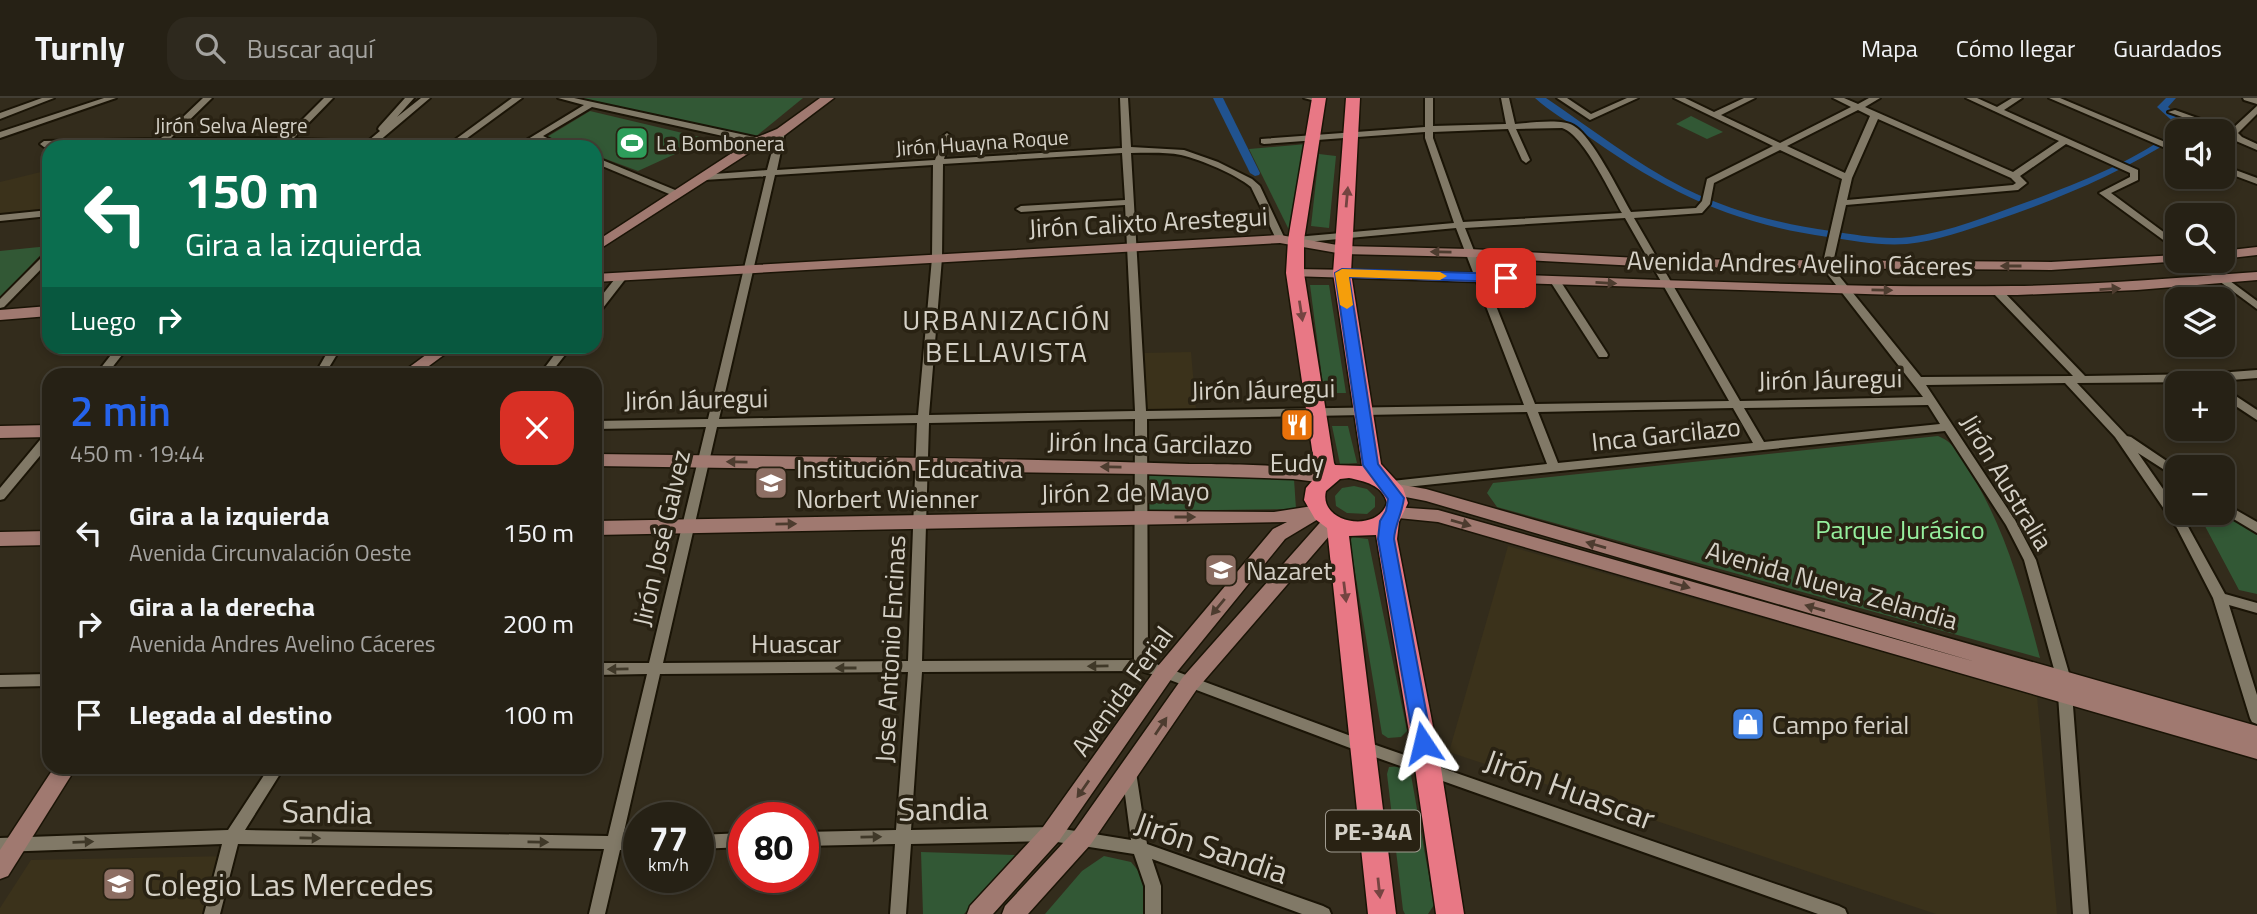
<!DOCTYPE html>
<html lang="es">
<meta charset="utf-8">
<style>
:root{--surface:#262115;--page:#2e291e;--text:#f1f3f6;--muted:#a4a3a0;--line:#423e34;--accent:#2563eb}
body{margin:0;font-family:"Titillium Web",sans-serif;background:var(--page);color:var(--text);height:100vh;display:flex;flex-direction:column;font-size:26px;white-space:nowrap}
*{box-sizing:border-box;margin:0}
p{font-size:23px;color:var(--muted)}
.icon{flex:none;width:38px;height:38px;fill:none;stroke:currentColor;stroke-width:2;stroke-linecap:round;stroke-linejoin:round}
.map{position:relative;flex:1;overflow:hidden}
.drawer{position:absolute;left:42px;top:270px;width:560px;height:406px;display:flex;flex-direction:column;background:var(--surface);border-radius:21px;box-shadow:0 4px 10px #0003,0 0 0 2px var(--line)}
.drawer>*{flex:none}
.guide{position:absolute;left:42px;top:42px;width:560px;height:214px;border-radius:21px;box-shadow:0 4px 10px #0003,0 0 0 2px var(--line);background:#0b6e4f;color:#fff;overflow:hidden}
.buttons{position:absolute;left:2165px;top:21px;display:grid;gap:14px}
.buttons a{display:grid;place-items:center;width:70px;height:70px;border-radius:14px;background:var(--surface);box-shadow:0 4px 10px #0003,0 0 0 2px var(--line);font-size:35px}
.speed{position:absolute;left:623px;top:704px;display:flex;gap:14px;font-size:35px;font-weight:700;text-align:center}
.speed>*{display:grid;place-content:center;width:91px;height:91px;border-radius:50%;background:var(--surface);box-shadow:0 4px 10px #0003,0 0 0 2px var(--line);line-height:1}
.speed small{font-size:18px;font-weight:400}
.speed .limit{border:10px solid #d22;background:#fff;color:#111}
.pin{position:absolute;display:grid;place-items:center;width:60px;height:60px;color:#fff;margin:-30px;border-radius:14px;box-shadow:0 4px 10px #0006}
.me{position:absolute;width:77px;margin:-38px;rotate:350deg;stroke-linejoin:round;filter:drop-shadow(0 0 5px #0008)}
.turn{display:flex;align-items:center;gap:24px;height:147px;padding:0 28px;font-size:32px}
.turn .icon{width:91px;height:91px;stroke-width:2.5}
.turn b{display:block;font-size:49px;line-height:60px}
.then{display:flex;align-items:center;height:66px;padding:0 28px;background:#0003;gap:14px;font-size:26px}
.round{display:grid;place-items:center;flex:none;width:74px;height:74px;border-radius:21px;background:var(--page)}
.overview{display:flex;align-items:center;justify-content:space-between;height:119px;padding:0 28px}
h1{font-size:42px;font-weight:600;line-height:52px;color:var(--accent)}
ul{padding:0;list-style:none}
li{display:flex;align-items:center;gap:21px;height:91px;padding:0 28px}
li div{flex:1}
li b{display:block;font-size:26px}
li em{font-style:normal}
header{display:flex;align-items:center;gap:42px;box-sizing:border-box;height:98px;padding:0 35px;background:var(--surface);border-bottom:2px solid var(--line)}
header strong{font-size:33px}
nav{display:flex;gap:38px;margin-inline-start:auto;font-size:24px}
.search{width:490px;height:63px;background:var(--page);display:flex;align-items:center;gap:18px;box-sizing:border-box;padding:0 24px;border-radius:21px;color:var(--muted);font-size:26px}
.map>svg:first-child{display:block}
</style>
<header>
<strong>Turnly</strong>
<div class="search"><svg class="icon" aria-label="search" viewBox="0 0 24 24"><circle cx="10" cy="10" r="6"/><path d="M15 15l6 6"/></svg>Buscar aquí</div>
<nav><a>Mapa</a><a>Cómo llegar</a><a>Guardados</a></nav>
</header>
<div class="map">
<svg width="2257" height="816" viewBox="0 0 2257 816">
<rect width="100%" height="100%" fill="#332c1c"/>
<!-- built -->
<g fill="#3b321b">
<path d="M49,72V111L0,116V84Z"/>
<path d="M1191,254L1196,311H1147L1144,255Z"/>
<path d="M1508,448L2037,598L2057,816H1936L1449,654Z"/>
<path d="M231,758L212,816H0V810L31,762Z"/>
</g>
<!-- green -->
<g fill="#325835">
<path d="M577,0H803L754,40Z"/>
<path d="M590,13L708,41L638,73L595,57V49H575L547,39Z"/>
<path d="M1691,18L1723,34L1707,41L1676,26Z"/>
<path d="M1307,46L1293,131L1289,132L1249,51Z"/>
<path d="M1319,56L1336,58L1329,130L1311,128Z"/>
<path d="M49,148L0,200V153Z"/>
<path d="M1310,187H1329L1346,295H1324Z"/>
<path d="M1332,328H1348L1357,365L1340,366Z"/>
<path d="M1938,338C1956,345 1962,361 1972,377C2007,435 2023,496 2040,560L1497,409L1487,395L1493,385Z"/>
<path d="M1142,377L1294,381L1296,411L1143,413Z"/>
<path d="M1354,388L1367,391L1375,399V409L1367,416L1347,415L1336,408L1335,398L1342,390Z"/>
<path d="M2223,402L2257,426V496L2239,492L2198,415H2222Z"/>
<path d="M1352,439L1368,441L1407,633L1401,639L1388,640L1382,636L1350,444Z"/>
<path d="M1404,668L1411,677L1434,807L1428,816H1405L1403,812L1387,676L1389,669Z"/>
<path d="M921,754L1015,757L964,816H923Z"/>
<path d="M1104,758L1131,764L1145,781L1144,816H1045L1082,773Z"/>
</g>
<g fill="none" stroke-linecap="round" stroke-linejoin="round">
<!-- canal -->
<g fill="#21538f" fill-rule="evenodd">
<path d="M1213,0H1223L1260,75L1259,77L1255,78L1250,75Z"/>
<path d="M1535,0H1546C1592,31 1635,65 1684,90C1730,113 1780,126 1831,133C1857,137 1884,142 1910,139C1950,134 1990,117 2027,104C2079,85 2136,63 2179,29L2157,9L2166,0H2176L2168,9L2190,29L2185,33H2177V39C2119,76 2058,101 1994,123C1966,132 1937,143 1907,146C1880,148 1854,143 1828,139C1729,125 1663,92 1582,34C1567,23 1549,13 1535,0Z"/>
</g>
<defs>
<g id="street">
<path d="M42,0H54L0,21V15Z"/>
<path d="M104,0H116L0,40V34Z"/>
<path d="M203,0H212L170,41L284,40L324,0H333L293,41L368,43L380,33L378,31L379,29L405,0H414L397,19L421,0H430L378,44L417,46L421,49L288,46L283,49L278,46L165,47L162,49H154V47L44,49L40,46L44,43L160,41Z"/>
<path d="M512,0H522L455,49H445Z"/>
<path d="M558,0H574L759,40L763,43L759,46L592,9L543,38L566,49H554L537,42L525,49H515L584,7Z"/>
<path d="M1120,0H1128L1131,49L1184,52L1218,64L1252,81L1260,88L1285,141L1280,144L1277,143L1251,89C1235,76 1202,62 1181,57C1166,54 1147,55 1131,55L1146,313L1524,307L1456,130L1296,145L1291,142L1296,139L1454,125L1425,40V34L1264,46L1261,45V41L1425,29V0H1433V28L1506,26L1501,0H1509L1515,26C1530,25 1562,20 1574,28C1592,38 1620,95 1631,114L1696,110L1702,103L1707,81L1773,48L1674,0H1685L1714,14L1744,0H1755L1721,17L1780,45L1851,9L1833,0H1844L1858,6L1869,0H1880L1865,9L2013,74L2059,43L1966,0H1977L1997,9L2012,0H2022L2004,12L2138,72V82L2111,95L2177,144V152L2099,95L2130,79V75L2066,46L2020,78L2027,85L2018,92L1846,107L1832,169L1921,279L2073,278L1994,196L1993,194L1998,191L2002,192L2085,278L2205,276L2257,272V280L2205,284L2077,285L2127,338L2131,339L2177,370V380L2138,355L2177,411V415H2179L2186,425L2225,496L2257,505V515L2229,507L2257,597V626L2252,624L2250,620L2213,500L2177,430L2115,339L2065,285L1926,287L2015,422L2036,462L2071,582L2089,816H2073L2057,582L2024,462L2006,427L1945,333L1387,391L1381,387L1383,384L1547,366L1527,314L1147,321L1148,563L1367,644L1839,808L1845,811L1847,816H1818L1358,653L1162,579L1141,573L922,574L911,732L1051,729L1131,742L1122,674L1124,669L1129,668L1134,669L1136,674L1147,746L1323,808L1329,811L1331,816H1302L1152,761L1161,788V816H1145V788L1134,756L1051,743L911,746L906,816H890L895,746L803,748V734L896,732L908,574L660,576L623,738H639V752H620L605,816H589L604,751L238,746L220,816H204L222,746L0,754V740L228,732L270,668H285L245,732L608,738L647,576L595,577V565H649L706,329L595,331V323L708,321L766,78L704,82L699,79L701,77L767,72L777,34L781,31L785,34L777,72L935,62L943,38L947,35L951,38L944,61L1122,50ZM1858,12L1870,18L1845,75L1787,48ZM1878,21L2011,80L2016,85L2013,87L1847,102L1852,80ZM1562,30C1583,36 1610,94 1622,115L1463,124L1433,40V34L1508,31L1522,62L1526,65L1530,62L1516,31ZM1780,52L1842,81L1822,169L1923,299L1740,303L1634,120L1702,115L1710,106L1714,85ZM1122,55L1125,102L1021,108L1016,111L1021,114L1125,107L1135,313L929,317L942,160L943,66ZM933,67L932,160L918,317L719,321L775,77ZM1625,120L1729,303L1535,306L1465,130ZM1928,307L1940,326L1764,344L1744,310ZM1733,310L1753,345L1558,365L1538,314ZM1135,321L1134,562L922,563L929,325ZM917,325L908,563L663,565L717,329Z"/>
<path d="M1304,0H1323V1L1319,4Z"/>
<path d="M1557,0H1567L1591,16L1627,0H1638L1590,22Z"/>
<path d="M2049,0H2060L2177,49V55Z"/>
<path d="M2243,0H2257V6L2244,2Z"/>
<path d="M2257,8V16L2238,35L2242,39L2257,46V52L2236,43L2222,33L2168,14L2175,12L2231,32Z"/>
<path d="M595,59L680,94L682,96L677,99L674,98L595,65Z"/>
<path d="M2222,67L2257,80V86L2222,73Z"/>
<path d="M49,112V118L0,123V117Z"/>
<path d="M49,154V163L4,209L0,210V201L46,155Z"/>
<path d="M2192,163H2203L2257,203V211Z"/>
<path d="M622,176L627,179L599,215L595,216V206L618,177Z"/>
<path d="M1555,180L1559,181L1607,255L1608,257L1607,259H1599L1550,183Z"/>
<path d="M118,248H129L107,276H96Z"/>
<path d="M331,248H342L325,276H315Z"/>
<path d="M561,248H572L550,276H540Z"/>
<path d="M2222,289L2257,312V322L2222,299Z"/>
<path d="M49,335V347L4,401L0,402V390L45,336Z"/>
<path d="M2222,404L2257,424V435L2222,414Z"/>
<path d="M49,576V588L0,589V577Z"/>
<path d="M744,735V749L698,751V737Z"/>
</g>
<g id="secondary">
<path d="M820,0H834L785,37L763,46L595,154V144L755,40L777,31Z"/>
<path d="M1280,137L1343,148L1469,151L1657,161L2051,164L2177,157V163H2183L2051,172L1657,169L1469,159L1343,156L1280,145L595,184V176Z"/>
<path d="M2257,149V157L2222,161V153Z"/>
<path d="M1295,171C1535,174 1774,191 2014,188C2095,187 2176,180 2257,174V182L2137,192L2017,197H1897L1290,178L1288,175L1290,172Z"/>
<path d="M49,208V218L0,222V212Z"/>
<path d="M438,248H456L418,276H400Z"/>
<path d="M49,327V339L0,340V328Z"/>
<path d="M595,356C793,359 991,359 1189,366C1211,366 1326,366 1335,379L1326,385L1293,381L1140,376L595,368Z"/>
<path d="M1391,385L1426,391L2257,628V661L1438,424L1388,419L1385,415L1388,411L1394,409L1438,412L1976,564L1426,403L1385,395L1382,391L1385,387Z"/>
<path d="M1319,407L1325,409L1328,413L1325,417L1285,441L1172,580L1059,743L993,816H967L970,808L1043,729L1158,568L1273,431L1287,424L595,437V423L1140,413L1274,414Z"/>
<path d="M1331,418L1337,419L1340,424L1337,429L1197,591L1091,746L1028,816H1002L1005,808L1075,732L1183,579L1325,419Z"/>
<path d="M49,433V447L0,448V434Z"/>
<path d="M55,668H77L8,778L0,781V752Z"/>
</g>
<path id="highway" d="M1312,0H1326L1304,142V175L1334,365L1335,367L1362,368L1333,175L1346,0H1360L1351,175L1381,366L1403,390L1408,405L1399,424L1397,441L1441,670L1464,816H1436L1415,670L1376,437L1349,438L1396,816H1368L1327,430L1315,421L1304,402L1306,390L1318,376L1314,365L1286,175L1288,142ZM1349,380C1364,383 1383,387 1387,405C1377,436 1318,425 1326,393L1340,381Z"/>
</defs>
<!-- street casing -->
<use href="#street" stroke="#1a1406" stroke-width="4"/>
<!-- secondary casing -->
<use href="#secondary" stroke="#1a1406" stroke-width="3"/>
<!-- highway casing -->
<use href="#highway" stroke="#1a1406" stroke-width="3"/>
<!-- street -->
<use href="#street" fill="#817967" fill-rule="evenodd"/>
<!-- secondary -->
<use href="#secondary" fill="#a07970" fill-rule="evenodd"/>
<!-- highway -->
<use href="#highway" fill="#e87885" fill-rule="evenodd"/>
</g>
<!-- one-way arrows -->
<defs><path id="oneway-solid" d="M-6-.8H1V-3.2L6.5 0L1 3.2V.8H-6Z" transform="scale(1.75)"/></defs>
<g fill="#754441">
<use href="#oneway-solid" transform="translate(1347 99) rotate(-85)"/>
<use href="#oneway-solid" transform="translate(1301 213) rotate(81)"/>
<use href="#oneway-solid" transform="translate(1345 494) rotate(83)"/>
<use href="#oneway-solid" transform="translate(1379 790) rotate(84)"/>
</g>
<g fill="#4d3c2f">
<use href="#oneway-solid" transform="translate(1441 154) rotate(-179)"/>
<use href="#oneway-solid" transform="translate(2011 168) rotate(180)"/>
<use href="#oneway-solid" transform="translate(1606 185) rotate(3)"/>
<use href="#oneway-solid" transform="translate(2110 191) rotate(-3)"/>
<use href="#oneway-solid" transform="translate(1882 192) rotate(1)"/>
<use href="#oneway-solid" transform="translate(737 364) rotate(-179)"/>
<use href="#oneway-solid" transform="translate(1111 369) rotate(-179)"/>
<use href="#oneway-solid" transform="translate(1185 419)"/>
<use href="#oneway-solid" transform="translate(1461 425) rotate(16)"/>
<use href="#oneway-solid" transform="translate(786 426) rotate(-1)"/>
<use href="#oneway-solid" transform="translate(1596 447) rotate(-164)"/>
<use href="#oneway-solid" transform="translate(1680 487) rotate(16)"/>
<use href="#oneway-solid" transform="translate(1218 509) rotate(130)"/>
<use href="#oneway-solid" transform="translate(1815 510) rotate(-164)"/>
<use href="#oneway-solid" transform="translate(1161 628) rotate(-56)"/>
<use href="#oneway-solid" transform="translate(1083 691) rotate(125)"/>
</g>
<g fill="#3f3828">
<use href="#oneway-solid" transform="translate(1098 568) rotate(179)"/>
<use href="#oneway-solid" transform="translate(846 570) rotate(180)"/>
<use href="#oneway-solid" transform="translate(618 571) rotate(179)"/>
<use href="#oneway-solid" transform="translate(871 739) rotate(-1)"/>
<use href="#oneway-solid" transform="translate(310 740) rotate(1)"/>
<use href="#oneway-solid" transform="translate(83 744) rotate(-2)"/>
<use href="#oneway-solid" transform="translate(538 744) rotate(1)"/>
</g>
<!-- route -->
<path fill="#2563eb" stroke="#184099" stroke-width="2" d="M1342,171L1506,176L1512,180L1506,184L1349,179L1378,366L1404,400C1402,416 1395,426 1394,441L1432,645L1430,650L1423,653L1416,650L1414,645L1378,441L1380,423L1386,413L1388,401L1363,367L1335,175Z"/>
<!-- slow -->
<path fill="#f59e0b" d="M1342,171L1440,174L1447,178L1440,182L1349,179L1353,207L1347,211L1340,207L1335,175Z"/>
<!-- icons -->
<defs>
<symbol id="stadium-square" viewBox="-11 -11 22 22"><rect x="-9" y="-9" width="18" height="18" rx="4" fill="#2e9e5b" stroke="#292213"/><path d="M0-5a6.5 5 0 1 0 0 10a6.5 5 0 1 0 0-10ZM-3.5-1.8h7v3.6h-7Z" fill="#fff"/></symbol>
<symbol id="restaurant-square" viewBox="-11 -11 22 22"><rect x="-9" y="-9" width="18" height="18" rx="4" fill="#e8710a" stroke="#292213"/><path d="M-5-6h1v4h1v-4h1v4h1v-4h1v5L-1.5 .5V6h-2V.5L-5-1ZM5-6V6H3V1.5H1.5Q1.5-4 5-6Z" fill="#fff"/></symbol>
<symbol id="school-square" viewBox="-11 -11 22 22"><rect x="-9" y="-9" width="18" height="18" rx="4" fill="#8d6e63" stroke="#292213"/><path d="M0-5L7-2L0 1L-7-2ZM-4 1L0 2.5L4 1V4Q0 6-4 4Z" fill="#fff"/></symbol>
<symbol id="shop-square" viewBox="-11 -11 22 22"><rect x="-9" y="-9" width="18" height="18" rx="4" fill="#3f7fe0" stroke="#292213"/><path d="M-5-2.5h2.3a2.7 3.5 0 0 1 5.4 0H5L5.5 6h-11ZM-1.5-2.5h3a1.5 2.3 0 0 0-3 0Z" fill="#fff"/></symbol>
</defs>
<g fill-rule="evenodd">
<use href="#stadium-square" x="613" y="26" width="38" height="38"/>
<use href="#restaurant-square" x="1278" y="308" width="38" height="38"/>
<use href="#school-square" x="752" y="366" width="38" height="38"/>
<use href="#school-square" x="1202" y="453" width="38" height="38"/>
<use href="#shop-square" x="1729" y="607" width="38" height="38"/>
<use href="#school-square" x="100" y="767" width="38" height="38"/>
</g>
<g text-anchor="middle" dominant-baseline="central" stroke-width="7" stroke-linejoin="round" paint-order="stroke">
<!-- far-street labels -->
<g font-size="21" fill="#d5d1c7" stroke="#292213">
<text x="231" y="27">Jirón Selva Alegre</text>
<text transform="translate(982 44) rotate(-4)">Jirón Huayna Roque</text>
</g>
<!-- far-poi labels -->
<g font-size="21" fill="#d5d1c7" stroke="#292213" text-anchor="start">
<text x="656" y="45">La Bombonera</text>
</g>
<!-- shield labels -->
<rect fill="#292213" stroke="#a19c91" stroke-width="2" x="1326" y="712.5" width="94" height="41" rx="5"/>
<g font-size="24" font-weight="bold" fill="#d5d1c7">
<text x="1373" y="733">PE-34A</text>
</g>
<!-- street labels -->
<g font-size="26" fill="#d5d1c7" stroke="#292213">
<text transform="translate(1148 124) rotate(-3)">Jirón Calixto Arestegui</text>
<text transform="translate(1800 165) rotate(1)">Avenida Andres Avelino Cáceres</text>
<text transform="translate(1830 281) rotate(-1)">Jirón Jáuregui</text>
<text transform="translate(1263 291) rotate(-1)">Jirón Jáuregui</text>
<text transform="translate(696 301) rotate(-1)">Jirón Jáuregui</text>
<text transform="translate(1666 336) rotate(-6)">Inca Garcilazo</text>
<text transform="translate(1150 345) rotate(1)">Jirón Inca Garcilazo</text>
<text transform="translate(2007 384) rotate(59)">Jirón Australia</text>
<text transform="translate(1125 394) rotate(-1)">Jirón 2 de Mayo</text>
<text transform="translate(661 440) rotate(-77)">Jirón José Galvez</text>
<text transform="translate(1832 487) rotate(16)">Avenida Nueva Zelandia</text>
<text x="796" y="545">Huascar</text>
<text transform="translate(890 551) rotate(-87)">Jose Antonio Encinas</text>
<text transform="translate(1122 593) rotate(-54)">Avenida Ferial</text>
</g>
<!-- poi labels -->
<g font-size="26" fill="#d5d1c7" stroke="#292213" text-anchor="start">
<text x="1297" y="364" text-anchor="middle">Eudy</text>
<text x="796" y="370">Institución Educativa<tspan x="796" dy="30">Norbert Wienner</tspan></text>
<text x="1246" y="472">Nazaret</text>
<text x="1772" y="626">Campo ferial</text>
</g>
<!-- park labels -->
<g font-size="26" fill="#96f09e" stroke="#292213">
<text x="1900" y="431">Parque Jurásico</text>
</g>
<!-- neighbourhood labels -->
<g font-size="28" letter-spacing="2" fill="#d5d1c7" stroke="#292213">
<text x="1007" y="221">URBANIZACIÓN<tspan x="1007" dy="32">BELLAVISTA</tspan></text>
</g>
<!-- near-street labels -->
<g font-size="32" fill="#d5d1c7" stroke="#292213">
<text transform="translate(1570 691) rotate(20)">Jirón Huascar</text>
<text transform="translate(943 710) rotate(-1)">Sandia</text>
<text transform="translate(327 713) rotate(1)">Sandia</text>
<text transform="translate(1212 749) rotate(19)">Jirón Sandia</text>
</g>
<!-- near-poi labels -->
<g font-size="32" fill="#d5d1c7" stroke="#292213" text-anchor="start">
<text x="144" y="786">Colegio Las Mercedes</text>
</g>
</g>
</svg>
<div class="buttons">
<a><svg class="icon" aria-label="sound" viewBox="0 0 24 24"><path d="M4 9h4l5-4v14l-5-4H4zM17 9q2 3 0 6"/></svg></a>
<a><svg class="icon" aria-label="search" viewBox="0 0 24 24"><circle cx="10" cy="10" r="6"/><path d="M15 15l6 6"/></svg></a>
<a><svg class="icon" aria-label="layers" viewBox="0 0 24 24"><path d="M12 4l9 5-9 5-9-5zM3 14l9 5 9-5"/></svg></a>
<a>+</a>
<a>−</a>
</div>
<div class="speed"><div>77<small>km/h</small></div><div class="limit">80</div></div>
<div class="pin" style="left:1506px;top:180px;background:#d93025"><svg class="icon" aria-label="arrive" viewBox="0 0 24 24"><path d="M6 21V4h12l-3 4 3 4H6"/></svg></div>
<svg class="me" style="left:1423px;top:645px" viewBox="-20 -20 40 40"><path d="M0-17L14 15 0 8-14 15z" fill="#2563eb" stroke="#fff" stroke-width="4"/></svg>
<div class="guide">
<div class="turn"><svg class="icon" aria-label="left" viewBox="0 0 24 24"><path d="M17 20v-9H6M10 6l-5 5 5 5"/></svg><div><b>150 m</b>Gira a la izquierda</div></div>
<div class="then">Luego<svg class="icon" aria-label="right" viewBox="0 0 24 24"><path d="M7 20v-9h11M14 6l5 5-5 5"/></svg></div>
</div>
<section class="drawer">
<div class="overview"><div><h1>2 min</h1><p>450 m · 19:44</p></div><a class="round" style="background:#d93025;color:#fff"><svg class="icon" aria-label="close" viewBox="0 0 24 24"><path d="M6 6l12 12M18 6L6 18"/></svg></a></div>
<ul>
<li><svg class="icon" aria-label="left" viewBox="0 0 24 24"><path d="M17 20v-9H6M10 6l-5 5 5 5"/></svg><div><b>Gira a la izquierda</b><p>Avenida Circunvalación Oeste</p></div><em>150 m</em></li>
<li><svg class="icon" aria-label="right" viewBox="0 0 24 24"><path d="M7 20v-9h11M14 6l5 5-5 5"/></svg><div><b>Gira a la derecha</b><p>Avenida Andres Avelino Cáceres</p></div><em>200 m</em></li>
<li><svg class="icon" aria-label="arrive" viewBox="0 0 24 24"><path d="M6 21V4h12l-3 4 3 4H6"/></svg><div><b>Llegada al destino</b></div><em>100 m</em></li>
</ul>
</section>
</div>
